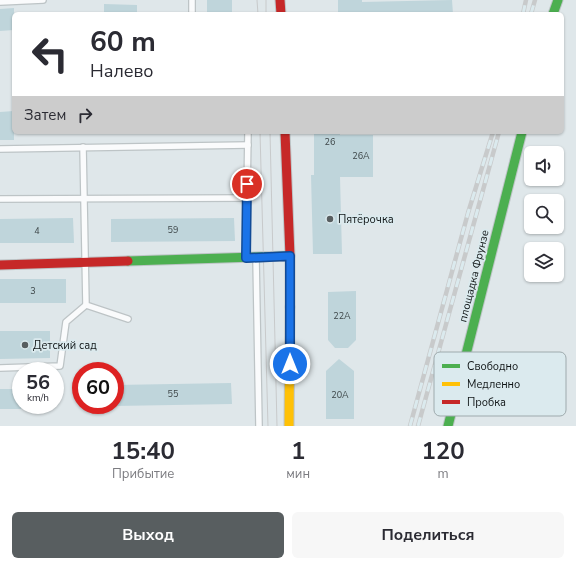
<!DOCTYPE html>
<html lang="ru">
<meta charset="utf-8">
<style>
:root{--surface:#fff;--page:#f7f7f7;--text:#2b2b33;--muted:#7c7c81;--accent:#585e60}
body{margin:0;font-family:"Nunito Sans",sans-serif;background:var(--page);color:var(--text);height:100vh;display:flex;flex-direction:column;font-size:15px;white-space:nowrap}
*{box-sizing:border-box;margin:0}
p{font-size:13px;color:var(--muted)}
.icon{flex:none;width:22px;height:22px;fill:none;stroke:currentColor;stroke-width:2;stroke-linecap:round;stroke-linejoin:round}
.map{position:relative;height:426px;overflow:hidden}
.details{display:flex;flex-direction:column;background:var(--surface);flex:1}
.details>*{flex:none}
.banner{position:absolute;left:12px;top:12px;width:552px;height:122px;border-radius:6px;box-shadow:0 1px 3px #0004;background:#fff;color:var(--text);overflow:hidden}
.fabs{position:absolute;left:524px;top:146px;display:grid;gap:8px}
.fabs a{display:grid;place-items:center;width:40px;height:40px;border-radius:6px;background:var(--surface);box-shadow:0 1px 3px #0004;font-size:20px}
.speed{position:absolute;left:12px;top:362px;display:flex;gap:8px;font-size:20px;font-weight:700;text-align:center}
.speed>*{display:grid;place-content:center;width:52px;height:52px;border-radius:50%;background:var(--surface);box-shadow:0 1px 3px #0004;line-height:1}
.speed small{font-size:10px;font-weight:400}
.speed .limit{border:6px solid #d22;background:#fff;color:#111}
.pin{position:absolute;display:grid;place-items:center;width:34px;height:34px;color:#fff;margin:-17px;border:2px solid #fff;border-radius:50%;box-shadow:0 1px 4px #0007}
.me{position:absolute;width:44px;margin:-22px;rotate:0deg;stroke-linejoin:round;filter:drop-shadow(0 0 3px #0008)}
.turn{display:flex;align-items:center;gap:14px;height:84px;padding:0 12px;font-size:18px}
.turn .icon{width:52px;height:52px;stroke-width:2.5}
.turn b{display:block;font-size:28px;line-height:34px}
.then{display:flex;align-items:center;height:38px;padding:0 12px;background:#0003;gap:8px;font-size:15px}
.eta{display:flex;justify-content:space-evenly;align-items:center;height:68px;text-align:center}
.eta b{font-size:24px;font-weight:700;line-height:28px}
.button{display:flex;gap:8px;margin-top:auto;padding:8px 12px}
.button a{flex:1;height:46px;border-radius:6px;background:var(--accent);color:#fff;font-size:16px;font-weight:700;line-height:46px;text-align:center}
.button a+a{background:var(--page);color:var(--text)}
.map>svg:first-child{display:block}
</style>
<div class="map">
<svg width="576" height="426" viewBox="0 0 576 426">
<rect width="100%" height="100%" fill="#dfe7ea"/>
<!-- building -->
<g fill="#bfd5db">
<rect x="207" y="0" width="25" height="14"/>
<path d="M338,0H362V2L452,0L453,14H338Z"/>
<path d="M104,4L137,5V14H104Z"/>
<path d="M14,8V30L0,31V9Z"/>
<path d="M14,111V140H0V112Z"/>
<path d="M314,132H340V135H373V177H340L342,254H313L311,175H314Z"/>
<path d="M73,218L74,243H0V219Z"/>
<path d="M234,218L235,241L111,242V219Z"/>
<rect x="0" y="279" width="66" height="24"/>
<path d="M356,291V340L348,348H335L328,340V292Z"/>
<path d="M0,331H50V358L0,359Z"/>
<path d="M339,359L354,371V419H326V371Z"/>
<path d="M231,383L232,404L115,406V385Z"/>
<rect x="0" y="389" width="21" height="20"/>
</g>
<g fill="none" stroke-linecap="round" stroke-linejoin="round">
<defs>
<g id="lane">
<path d="M0,2L43,0"/>
<path d="M192,14V0"/>
<path d="M83,147L86,305L128,319"/>
<path d="M0,149L248,145"/>
<path d="M0,199L247,198"/>
<path d="M246,255L248,132"/>
<path d="M256,258L259,426"/>
<path d="M0,368L60,366L66,322L86,305"/>
</g>
<g id="fast">
<path d="M553,14L558,0"/>
<path d="M128,261L290,256"/>
<path d="M448,426L522,132"/>
</g>
<path id="slow" d="M289,426L290,307"/>
<g id="jam">
<path d="M280,0L281,14"/>
<path d="M285,132L290,256V307"/>
<path d="M0,265L128,261"/>
</g>
</defs>
<!-- lane casing -->
<use href="#lane" stroke="#bdc4c6" stroke-width="8"/>
<!-- fast casing -->
<use href="#fast" stroke="#bdc4c6" stroke-width="11"/>
<!-- slow casing -->
<use href="#slow" stroke="#bdc4c6" stroke-width="11"/>
<!-- jam casing -->
<use href="#jam" stroke="#bdc4c6" stroke-width="11"/>
<!-- lane -->
<use href="#lane" stroke="#fafbfc" stroke-width="5.5"/>
<!-- fast -->
<use href="#fast" stroke="#4caf50" stroke-width="9"/>
<!-- slow -->
<use href="#slow" stroke="#ffc107" stroke-width="9"/>
<!-- jam -->
<use href="#jam" stroke="#c62828" stroke-width="9"/>
<!-- tram -->
<g stroke="#c8cacb" stroke-width="1">
<path d="M257,0L258,14"/>
<path d="M266,0V14"/>
<path d="M260,132L268,426"/>
<path d="M270,132L277,426"/>
</g>
<defs>
<g id="rail">
<path d="M523,14L526,0"/>
<path d="M531,14L535,0"/>
<path d="M410,426L468,213L493,132"/>
<path d="M418,426L499,132"/>
</g>
</defs>
<!-- rail casing -->
<use href="#rail" stroke="#c8cacb" stroke-width="4.5"/>
<!-- rail -->
<use href="#rail" stroke="#dbeaee" stroke-width="3" stroke-dasharray="9" stroke-linecap="butt"/>
</g>
<g fill="none" stroke-linecap="round" stroke-linejoin="round">
<defs>
<path id="route" d="M247,184L246,258L290,256V364"/>
</defs>
<!-- route casing -->
<use href="#route" stroke="#114b97" stroke-width="10"/>
<!-- route -->
<use href="#route" stroke="#1a73e8" stroke-width="7"/>
</g>
<!-- markers -->
<g fill="#585e60" stroke="#dbeaee" stroke-width="1.5">
<circle cx="330" cy="219" r="4"/>
<circle cx="25" cy="345" r="4"/>
</g>
<g text-anchor="middle" dominant-baseline="central" stroke-width="3.5" stroke-linejoin="round" paint-order="stroke">
<!-- number labels -->
<g font-size="9" fill="#3c4547">
<text x="330" y="142">26</text>
<text x="361" y="156">26А</text>
<text x="173" y="230">59</text>
<text x="37" y="231">4</text>
<text x="33" y="291">3</text>
<text x="342" y="316">22А</text>
<text x="173" y="394">55</text>
<text x="340" y="395">20А</text>
</g>
<!-- poi labels -->
<g font-size="11" fill="#101516" stroke="#dbeaee" text-anchor="start">
<text x="338" y="219">Пятёрочка</text>
<text x="33" y="345">Детский сад</text>
</g>
<!-- street labels -->
<g font-size="11" fill="#101516" stroke="#dbeaee">
<text transform="translate(474 276) rotate(-76)">площадка Фрунзе</text>
</g>
</g>
<!-- legend -->
<rect x="434" y="352" width="132" height="64" rx="6" fill="#dbeaee" stroke="#9eaaad" stroke-width="1"/>
<rect x="442" y="364" width="18" height="4" fill="#4caf50"/>
<rect x="442" y="382" width="18" height="4" fill="#ffc107"/>
<rect x="442" y="400" width="18" height="4" fill="#c62828"/>
<g font-size="11" fill="#101516">
<text x="467" y="370">Свободно</text>
<text x="467" y="388">Медленно</text>
<text x="467" y="406">Пробка</text>
</g>
</svg>
<div class="fabs">
<a><svg class="icon" aria-label="sound" viewBox="0 0 24 24"><path d="M4 9h4l5-4v14l-5-4H4zM17 9q2 3 0 6"/></svg></a>
<a><svg class="icon" aria-label="search" viewBox="0 0 24 24"><circle cx="10" cy="10" r="6"/><path d="M15 15l6 6"/></svg></a>
<a><svg class="icon" aria-label="layers" viewBox="0 0 24 24"><path d="M12 4l9 5-9 5-9-5zM3 14l9 5 9-5"/></svg></a>
</div>
<div class="speed"><div>56<small>km/h</small></div><div class="limit">60</div></div>
<div class="pin" style="left:247px;top:184px;background:#d93025"><svg class="icon" aria-label="arrive" viewBox="0 0 24 24"><path d="M6 21V4h12l-3 4 3 4H6"/></svg></div>
<svg class="me" style="left:290px;top:364px" viewBox="-20 -20 40 40"><circle r="17" fill="#1a73e8" stroke="#fff" stroke-width="3"/><path d="M0-11L8 9 0 5-8 9z" fill="#fff"/></svg>
<div class="banner">
<div class="turn"><svg class="icon" aria-label="left" viewBox="0 0 24 24"><path d="M17 20v-9H6M10 6l-5 5 5 5"/></svg><div><b>60 m</b>Налево</div></div>
<div class="then">Затем<svg class="icon" aria-label="right" viewBox="0 0 24 24"><path d="M7 20v-9h11M14 6l5 5-5 5"/></svg></div>
</div>
</div>
<section class="details">
<div class="eta">
<div><b>15:40</b><p>Прибытие</p></div>
<div><b>1</b><p>мин</p></div>
<div><b>120</b><p>m</p></div>
</div>
<div class="button"><a>Выход</a><a>Поделиться</a></div>
</section>
